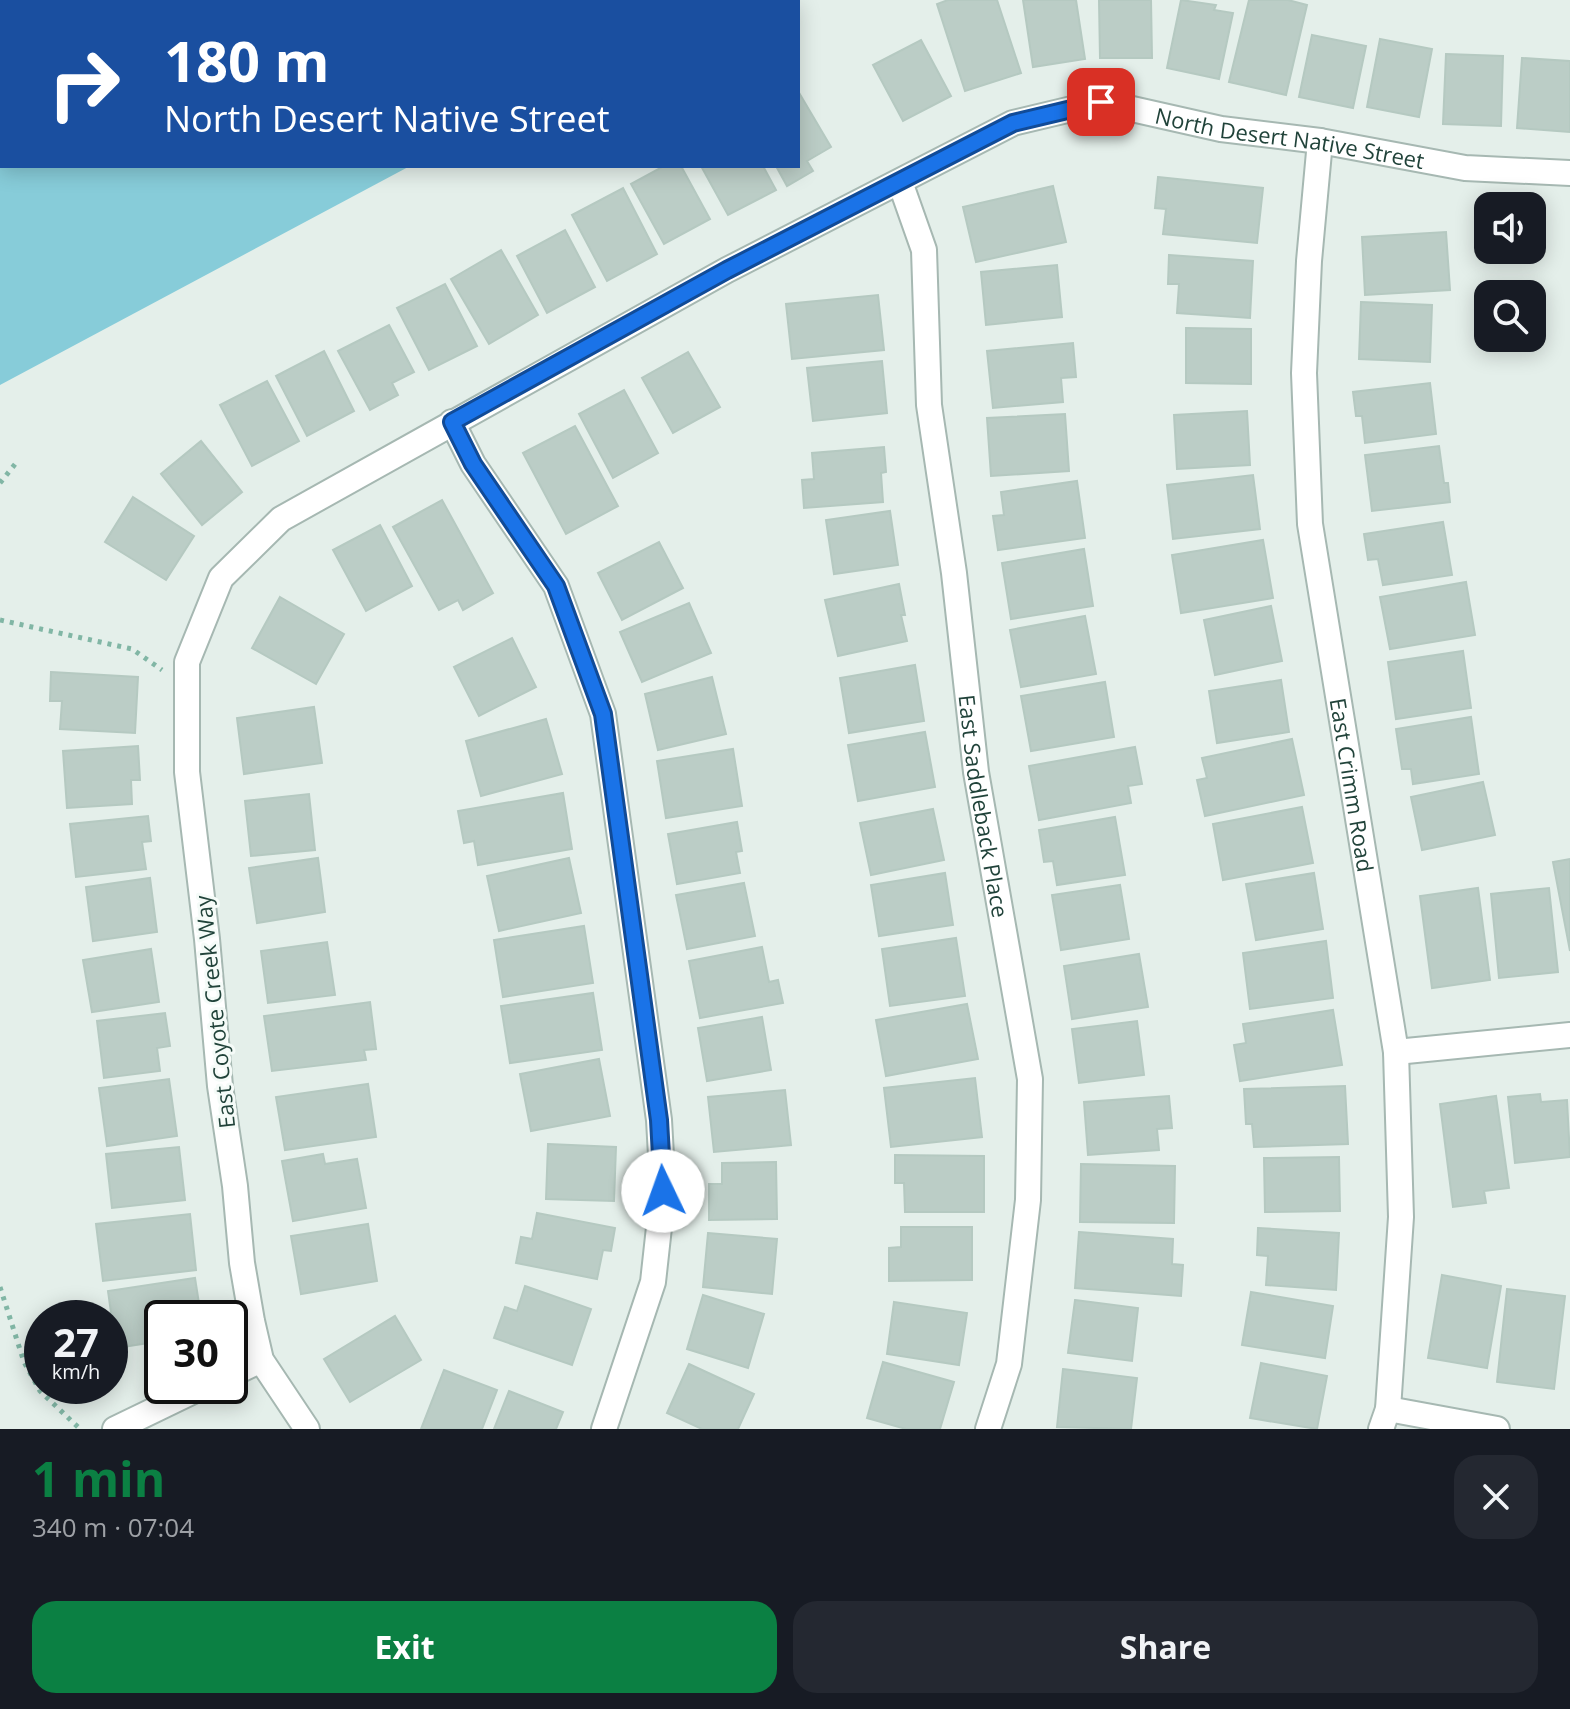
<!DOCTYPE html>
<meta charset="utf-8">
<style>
:root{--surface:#171b24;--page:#242831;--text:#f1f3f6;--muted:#9ea1a6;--accent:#0b8043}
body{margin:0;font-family:"Open Sans",sans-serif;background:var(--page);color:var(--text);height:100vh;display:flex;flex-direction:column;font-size:30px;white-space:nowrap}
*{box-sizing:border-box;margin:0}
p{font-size:26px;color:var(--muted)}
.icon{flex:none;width:44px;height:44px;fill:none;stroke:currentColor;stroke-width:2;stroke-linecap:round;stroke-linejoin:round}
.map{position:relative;height:1429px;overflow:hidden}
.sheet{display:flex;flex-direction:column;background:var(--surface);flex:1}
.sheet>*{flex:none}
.guide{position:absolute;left:0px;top:0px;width:800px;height:168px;box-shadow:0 4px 20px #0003;background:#1a4fa0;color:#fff;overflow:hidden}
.tools{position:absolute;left:1474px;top:192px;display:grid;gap:16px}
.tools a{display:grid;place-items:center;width:72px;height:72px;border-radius:16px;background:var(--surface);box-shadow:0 4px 20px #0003;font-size:40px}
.speed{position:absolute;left:24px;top:1300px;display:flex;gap:16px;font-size:40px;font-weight:700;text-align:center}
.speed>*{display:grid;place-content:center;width:104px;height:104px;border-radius:50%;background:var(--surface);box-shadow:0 4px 20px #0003;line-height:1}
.speed small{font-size:20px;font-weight:400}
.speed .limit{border:4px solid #111;border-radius:12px;background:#fff;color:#111}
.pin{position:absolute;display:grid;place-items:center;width:68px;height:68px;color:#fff;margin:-34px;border-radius:16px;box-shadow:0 4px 12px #0006}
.me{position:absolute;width:88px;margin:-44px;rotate:357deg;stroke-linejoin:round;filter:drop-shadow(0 0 6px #0008)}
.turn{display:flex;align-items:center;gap:28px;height:168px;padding:0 32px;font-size:36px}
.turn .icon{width:104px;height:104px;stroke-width:2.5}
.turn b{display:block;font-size:56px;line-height:68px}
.round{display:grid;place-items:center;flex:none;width:84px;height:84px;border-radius:24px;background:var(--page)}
.summary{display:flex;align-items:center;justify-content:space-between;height:136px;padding:0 32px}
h1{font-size:48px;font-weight:700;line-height:60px;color:var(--accent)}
.cta{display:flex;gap:16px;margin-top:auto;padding:16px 32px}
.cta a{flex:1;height:92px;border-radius:24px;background:var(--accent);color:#fff;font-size:32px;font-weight:700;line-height:92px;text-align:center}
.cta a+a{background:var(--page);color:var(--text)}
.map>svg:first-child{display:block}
</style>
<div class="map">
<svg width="1570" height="1429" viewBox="0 0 1570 1429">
<rect width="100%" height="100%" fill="#e4efea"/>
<!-- water -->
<path fill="#87ccd9" d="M0,0H720L2,2V166H410L0,385Z"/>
<!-- building -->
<g fill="#bbcdc6" stroke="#b5c9c1" stroke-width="2">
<path d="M948,0H997L1021,73L965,91L937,4Z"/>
<path d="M1023,0H1076L1085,59L1033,67Z"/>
<path d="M1099,0H1151L1152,58H1100Z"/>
<path d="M1181,0L1216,5L1214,10L1233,13L1219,79L1167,68Z"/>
<path d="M1249,0H1288L1307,5L1286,95L1229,82Z"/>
<path d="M1312,35L1366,46L1353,108L1299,97Z"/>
<path d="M1380,39L1432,49L1419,117L1367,107Z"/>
<path d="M921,40L951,96L903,121L873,65Z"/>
<path d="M1446,54L1503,56L1501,126L1443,124Z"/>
<path d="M1522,58L1570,61V132L1517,128Z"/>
<path d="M798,91L831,147L807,161L813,171L787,186L776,166H798Z"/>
<path d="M664,166H681L710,219L664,244L631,184Z"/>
<path d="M701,166H763L776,190L728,215Z"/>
<path d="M1158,177L1263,188L1257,243L1163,234L1166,209L1155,208Z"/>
<path d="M1053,186L1066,242L976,262L963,207Z"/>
<path d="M623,188L657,254L607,281L572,215Z"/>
<path d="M565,230L595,287L547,313L517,256Z"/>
<path d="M1446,232L1450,290L1365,295L1362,237Z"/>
<path d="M501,250L538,315L489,344L451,279Z"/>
<path d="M1169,255L1253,261L1250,318L1177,313L1179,284H1168Z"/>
<path d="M1057,265L1062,317L986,325L981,272Z"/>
<path d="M445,284L477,346L429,370L397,308Z"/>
<path d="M878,295L884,350L792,359L786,304Z"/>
<path d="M1361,302L1432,305L1430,362L1359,359Z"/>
<path d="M389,325L414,372L392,383L398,395L370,410L338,351Z"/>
<path d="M1186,328L1251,329V384L1186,383Z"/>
<path d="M1073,343L1076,377L1061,378L1063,402L993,408L987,351Z"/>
<path d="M324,351L354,411L307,436L276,376Z"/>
<path d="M688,352L720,407L673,433L642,378Z"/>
<path d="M882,361L887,413L813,421L807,368Z"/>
<path d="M267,381L299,441L252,466L220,405Z"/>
<path d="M1430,383L1436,434L1365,443L1362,416H1356L1353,392Z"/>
<path d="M624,390L658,453L613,478L579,414Z"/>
<path d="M1247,411L1250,465L1177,469L1174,415Z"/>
<path d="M1065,414L1069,471L991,476L987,418Z"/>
<path d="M575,426L618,506L566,534L523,453Z"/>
<path d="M201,441L242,492L202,525L161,474Z"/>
<path d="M1439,446L1444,483H1448L1450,502L1372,511L1365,455Z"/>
<path d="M884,447L886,472L881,473L883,502L804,508L802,480L814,479L812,453Z"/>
<path d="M1253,475L1260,529L1173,539L1167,485Z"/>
<path d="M1077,481L1085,538L998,550L993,516L1004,515L1001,492Z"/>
<path d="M133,497L194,536L166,580L105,542Z"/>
<path d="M442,500L493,593L463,610L458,600L439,610L393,527Z"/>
<path d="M890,511L898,565L834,574L826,520Z"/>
<path d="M1443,522L1452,575L1383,585L1378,559L1368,560L1364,534Z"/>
<path d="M380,525L412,586L366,611L333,550Z"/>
<path d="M1263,540L1273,598L1181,613L1172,555Z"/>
<path d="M659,542L683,588L622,620L598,573Z"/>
<path d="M1084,549L1093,606L1011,619L1002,563Z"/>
<path d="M1466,582L1475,635L1390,649L1380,597Z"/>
<path d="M899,584L905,615H901L907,641L838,656L825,600Z"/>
<path d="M280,597L344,634L316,684L252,648Z"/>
<path d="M689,603L711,653L642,682L620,632Z"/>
<path d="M1271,606L1282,661L1215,675L1204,620Z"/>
<path d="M1085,616L1096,674L1021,687L1010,630Z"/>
<path d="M512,638L536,687L479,716L454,667Z"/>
<path d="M1463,651L1471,708L1396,719L1388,662Z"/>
<path d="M915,665L924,721L849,733L840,678Z"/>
<path d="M51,672L138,677L135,733L60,729L62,701H50Z"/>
<path d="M712,677L726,734L658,750L645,694Z"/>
<path d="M1281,680L1289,732L1217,743L1209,691Z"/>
<path d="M1105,682L1114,737L1031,751L1021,696Z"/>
<path d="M314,707L322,763L244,774L237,718Z"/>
<path d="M1471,717L1479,774L1413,784L1411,769H1402L1396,729Z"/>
<path d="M546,719L562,774L481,796L466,741Z"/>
<path d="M925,732L935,787L858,801L848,745Z"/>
<path d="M1292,739L1304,795L1205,816L1197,780L1207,778L1202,758Z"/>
<path d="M138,746L140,780H131L132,804L67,808L63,751Z"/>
<path d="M1135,747L1142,784L1128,786L1131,803L1039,820L1029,766Z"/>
<path d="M733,749L742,806L666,818L657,761Z"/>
<path d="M1483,782L1495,835L1422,850L1411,797Z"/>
<path d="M563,793L572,849L478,865L474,841L464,843L458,811Z"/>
<path d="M309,794L315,850L251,856L245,801Z"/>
<path d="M1302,807L1313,863L1223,880L1213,824Z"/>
<path d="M933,809L944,860L871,875L860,823Z"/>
<path d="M148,816L151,841L142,842L146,869L76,877L70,824Z"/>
<path d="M1115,817L1125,875L1057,885L1053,861L1044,862L1039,830Z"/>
<path d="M737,822L742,851L736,852L740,873L677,884L668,834Z"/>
<path d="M318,858L325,912L257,923L249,868Z"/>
<path d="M569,858L581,913L499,931L487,876Z"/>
<path d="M1570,859V951L1553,862Z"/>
<path d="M945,873L953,925L879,936L871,885Z"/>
<path d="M1314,873L1323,929L1256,940L1246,884Z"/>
<path d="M150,878L157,932L93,941L86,887Z"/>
<path d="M744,883L755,936L687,949L676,895Z"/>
<path d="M1120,885L1129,939L1061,950L1052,895Z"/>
<path d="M1478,888L1490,980L1432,988L1420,896Z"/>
<path d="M1549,888L1558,972L1499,978L1491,894Z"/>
<path d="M584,926L593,983L503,997L494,940Z"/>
<path d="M956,938L965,996L890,1006L882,949Z"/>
<path d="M1326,941L1333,998L1250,1009L1243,953Z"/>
<path d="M327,942L335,995L268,1003L261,951Z"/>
<path d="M762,947L769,982L778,980L783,1003L700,1018L689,961Z"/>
<path d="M151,949L159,1002L92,1012L83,960Z"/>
<path d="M1139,954L1148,1007L1072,1019L1064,966Z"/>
<path d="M593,993L602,1050L510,1063L501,1006Z"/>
<path d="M370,1002L376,1049L364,1050L366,1060L272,1071L264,1016Z"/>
<path d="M967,1004L978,1059L886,1076L876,1020Z"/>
<path d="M1333,1010L1342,1065L1240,1081L1234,1045L1246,1043L1243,1024Z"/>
<path d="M165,1013L170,1046L157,1048L160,1071L104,1078L97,1021Z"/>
<path d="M762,1017L771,1070L707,1081L698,1028Z"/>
<path d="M1137,1021L1144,1075L1079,1083L1072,1029Z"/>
<path d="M599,1059L610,1116L531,1131L520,1074Z"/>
<path d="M975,1078L982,1137L891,1147L884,1088Z"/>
<path d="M169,1079L177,1136L107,1146L99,1088Z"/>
<path d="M368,1084L376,1137L285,1150L276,1097Z"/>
<path d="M1345,1086L1348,1144L1254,1147L1252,1124H1246L1244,1089Z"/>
<path d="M785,1090L791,1145L714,1152L708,1097Z"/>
<path d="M1540,1094L1541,1102L1567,1100L1570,1157L1515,1163L1508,1097Z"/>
<path d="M1169,1096L1172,1128L1157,1129L1159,1150L1088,1155L1084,1102Z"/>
<path d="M1496,1096L1509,1188L1484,1191L1486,1203L1453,1207L1440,1104Z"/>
<path d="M548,1144L616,1147L614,1201L546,1199Z"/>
<path d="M179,1147L185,1200L112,1208L106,1154Z"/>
<path d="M323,1154L325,1164L357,1159L366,1208L293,1221L282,1161Z"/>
<path d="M895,1155L984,1156V1212H905L904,1183H895Z"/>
<path d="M1339,1157L1340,1211L1265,1212L1264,1158Z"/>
<path d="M776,1162L777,1219L709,1220V1184H722V1163Z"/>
<path d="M1081,1164L1175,1166L1174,1223L1080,1222Z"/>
<path d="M537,1213L615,1228L611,1251L603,1250L597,1279L516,1263L521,1237L532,1239Z"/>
<path d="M190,1214L196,1270L103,1281L96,1224Z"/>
<path d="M368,1224L377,1281L301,1294L291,1236Z"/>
<path d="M901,1227H972V1280L889,1281V1248L901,1247Z"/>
<path d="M1258,1228L1339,1233L1336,1290L1266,1285L1268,1256L1257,1255Z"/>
<path d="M1079,1232L1173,1239L1172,1264L1183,1265L1181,1296L1075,1288Z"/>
<path d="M708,1233L777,1239L772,1294L703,1287Z"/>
<path d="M1442,1275L1501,1286L1487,1368L1428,1358Z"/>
<path d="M195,1278L200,1310L188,1312L189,1318H162V1341L116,1348L108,1291Z"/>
<path d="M525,1286L591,1309L572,1365L494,1338L505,1307L517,1311Z"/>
<path d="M1507,1289L1565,1296L1554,1389L1497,1382Z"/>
<path d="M1251,1292L1333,1306L1325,1358L1242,1345Z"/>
<path d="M703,1295L764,1314L748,1368L687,1349Z"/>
<path d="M1075,1300L1138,1308L1132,1361L1068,1353Z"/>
<path d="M894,1302L967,1313L959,1365L887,1354Z"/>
<path d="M395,1316L421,1360L350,1402L324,1359Z"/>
<path d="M883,1362L954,1382L940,1429H906L867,1418Z"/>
<path d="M1261,1363L1327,1376L1317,1429L1250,1418Z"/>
<path d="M689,1364L754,1394L738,1429H702L667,1413Z"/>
<path d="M1063,1369L1137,1378L1131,1429L1057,1427Z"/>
<path d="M444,1370L497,1390L482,1429H421Z"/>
<path d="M509,1391L563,1412L556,1429H494Z"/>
</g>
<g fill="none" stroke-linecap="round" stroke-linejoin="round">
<defs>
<g id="street">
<path id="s1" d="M1320,141L1309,261L1304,373L1310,524L1396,1052L1401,1217L1388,1409L1381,1429"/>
<path id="s2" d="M900,182L924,250L929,405L954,573L976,772L1030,1079L1028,1200L1009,1364L988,1429"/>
<path d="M452,422L473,464L556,586L603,714L659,1120L663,1191L653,1282L604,1429"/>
<path d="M1396,1052L1570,1035"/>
<path d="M230,1375L261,1360"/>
<path d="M1388,1409L1497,1429"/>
<path d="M115,1429L204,1386"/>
<path id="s3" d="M307,1429L261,1360L252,1321L242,1263L235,1186L220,1086L207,939L187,772V662L221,578L281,519L727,270L1013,123L1101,102L1221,129L1320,141L1465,168L1570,173"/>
</g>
</defs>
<!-- street casing -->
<use href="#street" stroke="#a6b8b2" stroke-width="28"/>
<!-- path -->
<g stroke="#81b6a5" stroke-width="5" stroke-dasharray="4 6" stroke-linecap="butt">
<path d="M0,483L16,463"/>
<path d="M0,620L132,649L162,670"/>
<path d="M0,1287L24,1362L40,1391L80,1429"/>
</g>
<!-- street -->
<use href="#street" stroke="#fff" stroke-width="24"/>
</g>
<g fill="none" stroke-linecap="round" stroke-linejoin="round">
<defs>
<path id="route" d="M663,1191L659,1120L603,714L556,586L473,464L452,422L727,270L1013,123L1101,102"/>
</defs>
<!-- route casing -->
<use href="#route" stroke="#114b97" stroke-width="20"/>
<!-- route -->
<use href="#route" stroke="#1a73e8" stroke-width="14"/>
</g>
<g text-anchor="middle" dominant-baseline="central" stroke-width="6" stroke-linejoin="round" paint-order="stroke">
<!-- street labels -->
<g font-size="22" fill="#21433a" stroke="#f5fbf8">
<text stroke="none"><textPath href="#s3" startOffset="2076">North Desert Native Street</textPath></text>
<text stroke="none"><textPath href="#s1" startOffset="648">East Crimm Road</textPath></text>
<text stroke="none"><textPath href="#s2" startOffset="632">East Saddleback Place</textPath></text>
<text transform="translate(214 1012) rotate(-96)">East Coyote Creek Way</text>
</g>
</g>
</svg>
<div class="tools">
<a><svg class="icon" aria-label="sound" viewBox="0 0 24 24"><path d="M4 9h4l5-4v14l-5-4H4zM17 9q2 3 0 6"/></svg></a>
<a><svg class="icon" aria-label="search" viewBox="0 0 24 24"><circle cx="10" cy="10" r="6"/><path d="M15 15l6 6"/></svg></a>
</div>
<div class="speed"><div>27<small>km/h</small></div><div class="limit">30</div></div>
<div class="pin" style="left:1101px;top:102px;background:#d93025"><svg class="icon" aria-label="arrive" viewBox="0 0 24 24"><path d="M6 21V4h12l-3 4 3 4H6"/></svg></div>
<svg class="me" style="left:663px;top:1191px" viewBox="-20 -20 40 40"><circle r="19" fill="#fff"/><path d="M0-13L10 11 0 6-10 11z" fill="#1a73e8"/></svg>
<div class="guide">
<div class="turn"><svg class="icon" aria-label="right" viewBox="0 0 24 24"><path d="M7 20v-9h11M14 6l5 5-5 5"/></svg><div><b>180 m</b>North Desert Native Street</div></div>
</div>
</div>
<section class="sheet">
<div class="summary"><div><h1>1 min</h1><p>340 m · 07:04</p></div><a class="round"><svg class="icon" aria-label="close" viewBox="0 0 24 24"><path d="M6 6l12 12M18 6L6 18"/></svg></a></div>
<div class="cta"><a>Exit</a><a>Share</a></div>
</section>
